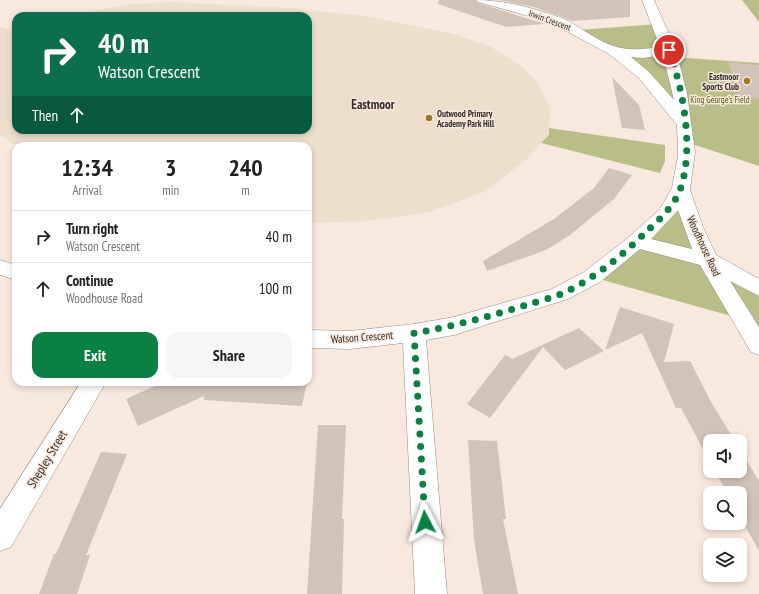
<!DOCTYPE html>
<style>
:root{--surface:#fff;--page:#f6f6f6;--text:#202124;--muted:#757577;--line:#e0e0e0;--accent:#0b8043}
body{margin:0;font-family:"PT Sans Narrow",sans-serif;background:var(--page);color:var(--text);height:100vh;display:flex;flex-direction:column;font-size:15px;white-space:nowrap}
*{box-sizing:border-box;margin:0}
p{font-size:13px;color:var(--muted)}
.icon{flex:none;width:22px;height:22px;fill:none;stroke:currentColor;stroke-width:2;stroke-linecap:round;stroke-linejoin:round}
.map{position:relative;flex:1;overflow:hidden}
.panel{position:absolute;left:12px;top:142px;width:300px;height:244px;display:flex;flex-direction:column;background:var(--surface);border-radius:12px;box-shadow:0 2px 6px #0003}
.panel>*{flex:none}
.hud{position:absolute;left:12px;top:12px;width:300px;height:122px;border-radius:12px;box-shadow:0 2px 6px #0003;background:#0b6e4f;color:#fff;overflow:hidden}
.controls{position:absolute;left:703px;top:434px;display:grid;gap:8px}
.controls a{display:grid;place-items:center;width:44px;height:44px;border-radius:8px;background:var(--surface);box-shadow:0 2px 6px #0003;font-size:20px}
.pin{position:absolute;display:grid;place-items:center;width:34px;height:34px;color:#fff;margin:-17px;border:2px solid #fff;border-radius:50%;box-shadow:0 1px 4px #0007}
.me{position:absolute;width:44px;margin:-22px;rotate:356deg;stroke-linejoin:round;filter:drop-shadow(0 0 3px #0008)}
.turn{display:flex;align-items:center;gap:14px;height:84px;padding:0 20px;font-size:18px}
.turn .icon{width:52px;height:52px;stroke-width:2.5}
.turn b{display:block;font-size:28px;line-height:34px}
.then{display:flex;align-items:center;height:38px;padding:0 20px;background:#0003;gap:8px;font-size:15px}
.eta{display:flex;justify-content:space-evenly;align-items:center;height:68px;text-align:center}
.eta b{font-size:24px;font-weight:800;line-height:28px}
.action{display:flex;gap:8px;margin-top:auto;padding:8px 20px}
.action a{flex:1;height:46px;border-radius:12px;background:var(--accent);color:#fff;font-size:16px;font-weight:800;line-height:46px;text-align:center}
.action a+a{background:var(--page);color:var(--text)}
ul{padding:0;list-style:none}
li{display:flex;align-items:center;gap:12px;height:52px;padding:0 20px;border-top:1px solid var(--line)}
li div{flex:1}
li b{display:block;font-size:15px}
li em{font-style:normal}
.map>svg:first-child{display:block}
</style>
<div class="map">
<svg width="759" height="594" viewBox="0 0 759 594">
<rect width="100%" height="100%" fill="#f9e8dd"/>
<!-- education -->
<path fill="#eddfcc" d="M172,2L287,8L365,16L450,33L489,46L519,64L538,83L550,108L549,135L525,161L484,192L429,212L368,221L308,223V146H18L0,135V27L16,31V130H308V16H73L91,11L134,4Z"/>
<!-- green -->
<g fill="#b9be89">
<path d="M742,0H759V22Z"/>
<path d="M659,24L672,57L759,63V166L686,142V126L657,87L577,30Z"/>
<path d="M549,128L665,145V161L660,173L541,143L549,135Z"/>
<path d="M681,188L708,260L759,288V346L742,319L592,277Z"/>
</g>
<!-- building -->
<g fill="#d2c2b8">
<path d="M439,0H475L478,3L545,24L506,27L438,4Z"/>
<path d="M498,0H630V17L572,21L534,7Z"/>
<path d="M728,62L759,65V99L740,97Z"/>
<path d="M612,77L639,105L645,130L622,128Z"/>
<path d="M609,168L632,175L614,199L570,235L546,250L487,271L483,261L554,219L594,188Z"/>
<path d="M620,307L674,324L664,362L690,361L711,402L735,441H710V462L681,408H676L642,333L605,350Z"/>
<path d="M579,328L604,351L565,370L543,347L490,418L467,404L505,355L512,359Z"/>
<path d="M164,382H307L302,406L204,400V396L138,426L126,399Z"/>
<path d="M318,425H346L342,519H344L342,594H307Z"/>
<path d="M468,440L497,441L506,519H503L518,594H483L474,540Z"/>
<path d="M740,450L759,481V551L740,517V493H727L715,471H740Z"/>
<path d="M101,452L127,454L86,555H90L77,594H39L54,554H56Z"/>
</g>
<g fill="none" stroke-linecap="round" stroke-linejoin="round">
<defs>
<g id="minor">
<path d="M476,0C506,0 538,9 566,20C582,28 600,43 617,47C631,51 646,49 660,47L642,0H654L676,50L687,93L695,152L690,190L703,227L716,255L759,279V296L730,281L759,327V355L751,352L700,265L640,249L600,282L568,299L454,335L426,340L447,594H415L403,343L350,349L308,348V330L350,331L414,324L454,317L552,289L584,272L629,237L660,209L672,188L678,156L677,125L639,78L609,54L557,26L525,15L478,2ZM663,55L674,100L649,72L631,57L643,58ZM678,210L692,249L651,239Z"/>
<path d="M0,260L16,265V280L0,275Z"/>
<path d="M81,382H106L11,547L0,551V509Z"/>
</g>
</defs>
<!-- minor casing -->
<use href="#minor" stroke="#998a80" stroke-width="1"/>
<!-- minor -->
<use href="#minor" fill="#fff" fill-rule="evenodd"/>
</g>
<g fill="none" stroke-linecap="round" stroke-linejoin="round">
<!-- route -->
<path stroke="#0b8043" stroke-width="7" stroke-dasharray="0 12.6" d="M425,522L414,333C451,327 487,317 523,306C535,302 549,299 561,294C593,280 623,255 648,230C661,218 676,204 681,187C694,147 683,89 669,50"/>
</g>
<!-- markers -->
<g fill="#9f7a26" stroke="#f9e8dd" stroke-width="1.5">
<circle cx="747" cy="81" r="4"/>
<circle cx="429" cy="118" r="4"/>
</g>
<g text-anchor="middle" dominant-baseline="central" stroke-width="3" stroke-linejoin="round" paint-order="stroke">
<!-- far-street labels -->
<g font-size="9" fill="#332d29" stroke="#f9e8dd">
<text transform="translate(550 20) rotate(20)">Irwin Crescent</text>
</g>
<!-- far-poi labels -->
<g font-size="9" font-weight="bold" fill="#332d29" stroke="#f9e8dd" text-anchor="end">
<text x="739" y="76">Eastmoor<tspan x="739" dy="10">Sports Club</tspan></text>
<text x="437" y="113" text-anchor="start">Outwood Primary<tspan x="437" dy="10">Academy Park Hill</tspan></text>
</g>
<!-- far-park labels -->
<g font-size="9" fill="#55580e" stroke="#f9e8dd">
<text x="720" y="99">King George's Field</text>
</g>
<!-- street labels -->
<g font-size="11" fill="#332d29" stroke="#f9e8dd">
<text transform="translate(704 246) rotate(65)">Woodhouse Road</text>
<text transform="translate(362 337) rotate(-4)">Watson Crescent</text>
</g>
<!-- far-district labels -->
<g font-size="13" font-weight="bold" fill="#332d29" stroke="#f9e8dd">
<text x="373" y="104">Eastmoor</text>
</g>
<!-- near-street labels -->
<g font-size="13" fill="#332d29" stroke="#f9e8dd">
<text transform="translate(47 459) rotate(-59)">Shepley Street</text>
</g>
</g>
</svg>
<div class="controls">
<a><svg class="icon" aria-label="sound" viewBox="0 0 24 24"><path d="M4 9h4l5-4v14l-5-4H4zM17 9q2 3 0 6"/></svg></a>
<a><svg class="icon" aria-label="search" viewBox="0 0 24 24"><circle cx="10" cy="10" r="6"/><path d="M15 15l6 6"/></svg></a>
<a><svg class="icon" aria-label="layers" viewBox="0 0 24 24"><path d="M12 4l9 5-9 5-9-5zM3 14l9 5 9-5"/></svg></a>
</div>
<div class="pin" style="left:669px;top:50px;background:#d93025"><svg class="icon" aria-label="arrive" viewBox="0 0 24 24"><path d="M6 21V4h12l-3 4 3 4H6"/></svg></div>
<svg class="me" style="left:425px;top:522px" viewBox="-20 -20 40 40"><path d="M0-17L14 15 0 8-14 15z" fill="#0b8043" stroke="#fff" stroke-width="4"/></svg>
<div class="hud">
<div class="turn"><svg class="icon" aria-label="right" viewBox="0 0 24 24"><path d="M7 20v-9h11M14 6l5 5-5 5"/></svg><div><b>40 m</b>Watson Crescent</div></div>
<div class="then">Then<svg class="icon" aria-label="ahead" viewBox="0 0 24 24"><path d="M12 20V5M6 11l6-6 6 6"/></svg></div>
</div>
<section class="panel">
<div class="eta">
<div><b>12:34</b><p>Arrival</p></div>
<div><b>3</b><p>min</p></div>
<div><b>240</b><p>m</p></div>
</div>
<ul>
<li><svg class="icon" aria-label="right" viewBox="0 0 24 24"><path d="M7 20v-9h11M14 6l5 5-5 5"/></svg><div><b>Turn right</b><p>Watson Crescent</p></div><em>40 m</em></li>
<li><svg class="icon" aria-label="ahead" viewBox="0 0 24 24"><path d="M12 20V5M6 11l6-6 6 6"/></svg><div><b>Continue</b><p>Woodhouse Road</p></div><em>100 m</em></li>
</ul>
<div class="action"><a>Exit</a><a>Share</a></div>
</section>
</div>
